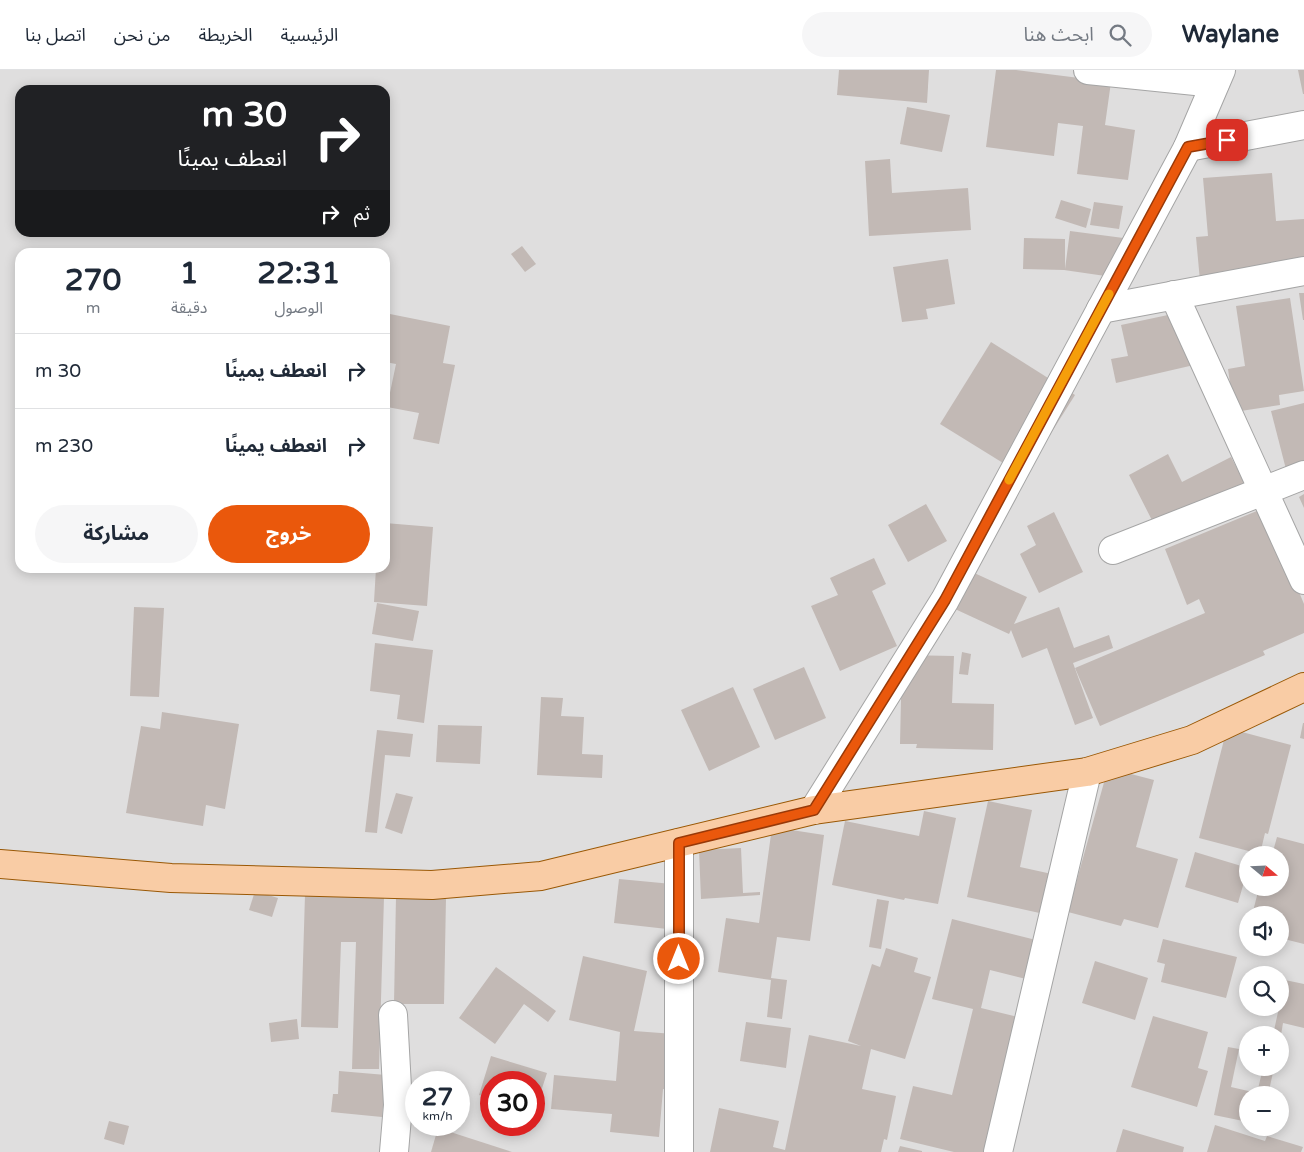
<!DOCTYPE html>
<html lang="ar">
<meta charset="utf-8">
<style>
:root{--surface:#fff;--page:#f6f6f7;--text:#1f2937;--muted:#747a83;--line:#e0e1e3;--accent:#ea580c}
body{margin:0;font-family:"Varela Round","Noto Sans Arabic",sans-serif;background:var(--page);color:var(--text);direction:rtl;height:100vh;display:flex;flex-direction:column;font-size:19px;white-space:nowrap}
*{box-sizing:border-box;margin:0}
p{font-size:16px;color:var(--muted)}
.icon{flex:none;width:28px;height:28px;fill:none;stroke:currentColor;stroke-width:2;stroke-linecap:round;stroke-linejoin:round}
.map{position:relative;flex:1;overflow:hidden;direction:ltr}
.side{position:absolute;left:15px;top:178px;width:375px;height:325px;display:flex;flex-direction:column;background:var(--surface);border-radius:15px;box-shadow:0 2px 12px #0003;direction:rtl}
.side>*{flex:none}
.hud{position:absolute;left:15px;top:15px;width:375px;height:152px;border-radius:15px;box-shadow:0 2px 12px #0003;direction:rtl;background:#202124;color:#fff;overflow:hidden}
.needle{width:32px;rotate:109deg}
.tools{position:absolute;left:1239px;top:776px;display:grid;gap:10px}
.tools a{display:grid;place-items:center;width:50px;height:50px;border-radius:50%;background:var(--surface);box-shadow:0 2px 12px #0003;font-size:25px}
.speed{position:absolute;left:405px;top:1001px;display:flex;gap:10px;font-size:25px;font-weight:700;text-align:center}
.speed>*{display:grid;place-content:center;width:65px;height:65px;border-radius:50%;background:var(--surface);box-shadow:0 2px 12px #0003;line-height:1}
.speed small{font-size:12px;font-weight:400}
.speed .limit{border:8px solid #d22;background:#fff;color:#111}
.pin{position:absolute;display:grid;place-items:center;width:42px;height:42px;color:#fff;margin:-21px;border-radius:10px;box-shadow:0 2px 8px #0006}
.me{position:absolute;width:55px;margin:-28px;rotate:0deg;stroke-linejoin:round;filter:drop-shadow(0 0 4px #0008)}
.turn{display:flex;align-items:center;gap:18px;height:105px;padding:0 20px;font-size:22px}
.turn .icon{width:65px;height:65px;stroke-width:2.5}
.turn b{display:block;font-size:35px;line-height:42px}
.then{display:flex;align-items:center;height:48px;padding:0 20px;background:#0003;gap:10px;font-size:19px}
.eta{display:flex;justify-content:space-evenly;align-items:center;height:85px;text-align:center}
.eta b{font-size:30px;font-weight:700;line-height:35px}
.cta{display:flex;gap:10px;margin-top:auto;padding:10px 20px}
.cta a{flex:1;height:58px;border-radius:30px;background:var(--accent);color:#fff;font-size:20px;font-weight:700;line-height:58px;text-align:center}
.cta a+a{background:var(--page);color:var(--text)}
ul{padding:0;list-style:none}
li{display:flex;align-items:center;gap:15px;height:75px;padding:0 20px;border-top:1px solid var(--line)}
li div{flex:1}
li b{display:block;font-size:19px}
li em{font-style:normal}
header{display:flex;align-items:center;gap:30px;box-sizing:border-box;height:70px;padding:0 25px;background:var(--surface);border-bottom:1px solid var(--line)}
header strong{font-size:24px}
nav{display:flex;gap:28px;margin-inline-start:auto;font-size:18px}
.search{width:350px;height:45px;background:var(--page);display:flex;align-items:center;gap:12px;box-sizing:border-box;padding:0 18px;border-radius:28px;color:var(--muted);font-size:19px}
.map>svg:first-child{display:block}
</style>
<header>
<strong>Waylane</strong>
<div class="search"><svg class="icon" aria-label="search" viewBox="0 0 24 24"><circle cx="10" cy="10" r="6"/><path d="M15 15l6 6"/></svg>ابحث هنا</div>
<nav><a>الرئيسية</a><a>الخريطة</a><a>من نحن</a><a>اتصل بنا</a></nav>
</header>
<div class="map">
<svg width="1304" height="1082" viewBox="0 0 1304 1082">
<rect width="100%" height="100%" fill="#f1ede8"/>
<!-- residential -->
<path fill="#dfdede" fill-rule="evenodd" d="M0,0H1304V1082H0ZM20,20H385V162H20ZM20,182H385V498H20ZM1248,785H1280V818H1248ZM1248,845H1280V878H1248ZM1248,905H1280V938H1248ZM1248,965H1280V998H1248ZM416,1012H459V1055H416ZM491,1012H534V1055H491ZM1248,1025H1280V1058H1248Z"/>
<!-- building -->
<g fill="#c2b9b5">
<path d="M839,0H929L927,33L837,25Z"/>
<path d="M996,0H1016L1111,12L1105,55L1135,60L1128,110L1077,104L1083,56L1058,53L1054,86L986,77Z"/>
<path d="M1298,0H1304V24H1303Z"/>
<path d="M907,37L950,45L942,82L900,74Z"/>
<path d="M890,89L892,123L968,118L971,160L869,166L865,91Z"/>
<path d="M1272,103L1276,151L1304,149V203L1200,211L1196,167L1208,166L1203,108Z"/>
<path d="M1061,130L1091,139L1086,158L1055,148Z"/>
<path d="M1094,132L1123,136L1119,159L1090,155Z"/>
<path d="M1070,161L1131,169L1126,209L1064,200L1023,199L1024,168L1065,169V199Z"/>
<path d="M522,176L536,194L525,202L511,184Z"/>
<path d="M948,189L955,234L926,239L928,249L902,252L893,197Z"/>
<path d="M1299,223H1304V250H1303Z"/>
<path d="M1290,228L1304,321L1279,325L1280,335L1234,342L1228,299L1245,296L1236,236Z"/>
<path d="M1182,242L1194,295L1116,313L1111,289L1128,286L1121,255Z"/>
<path d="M385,243L450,256L443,293L455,295L439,374L413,369L419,343L387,337L396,294L385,292Z"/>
<path d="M991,272L1075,325L1024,406L940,354Z"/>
<path d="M1304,333V403L1288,407L1271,341Z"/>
<path d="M1168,384L1182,412L1231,387L1249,422L1161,468L1129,405Z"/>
<path d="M1304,424V438L1299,427Z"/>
<path d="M926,434L947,471L908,492L888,455Z"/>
<path d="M1264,438L1304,534V563L1263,581L1265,585L1100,656L1075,598L1205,543L1199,529L1187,535L1165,479Z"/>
<path d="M1054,442L1083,502L1039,523L1020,484L1036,475L1027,456Z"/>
<path d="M385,453L433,457L427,536L374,532L376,498H385Z"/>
<path d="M874,488L886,514L872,521L897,576L840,601L811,536L838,525L830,508Z"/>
<path d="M959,496L1027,527L1014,554L1059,537L1074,578L1109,565L1113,578L1073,593L1093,648L1075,655L1047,578L1022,588L1011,560L1009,564L942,533Z"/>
<path d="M377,533L419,541L413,571L372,564Z"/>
<path d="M134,537L164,538L159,627L130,626Z"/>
<path d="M375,573L433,580L424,653L397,649L400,625L370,621Z"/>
<path d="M962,582L971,584L968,605L959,604Z"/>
<path d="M902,585L954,586L952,633L994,634L993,680L916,678L917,674H900Z"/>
<path d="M804,597L826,648L775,670L753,619Z"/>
<path d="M733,617L760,677L709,701L681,640Z"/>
<path d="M541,627L563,628L561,646L584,647L582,684L603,685L602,708L537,705Z"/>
<path d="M162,642L239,654L225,739L206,735L203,756L126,743L141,656L160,659Z"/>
<path d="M1303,653H1304V669L1300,668Z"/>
<path d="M438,655L482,656L480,694L436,692Z"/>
<path d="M1227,658L1291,675L1268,764L1265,763L1260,784L1199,768Z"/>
<path d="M377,660L413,664L410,687L385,685L377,763L365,762Z"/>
<path d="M1108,698L1154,710L1136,777L1178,789L1158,858L1124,849L1121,856L1068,842Z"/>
<path d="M396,723L413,727L402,764L385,758Z"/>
<path d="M988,731L1032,740L1020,797L1061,806L1053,846L967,827Z"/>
<path d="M924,741L956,748L938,834L905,828L904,830L832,815L845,751L919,766Z"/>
<path d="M772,757L824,765L810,871L777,867L771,908L787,910L782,949L767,947L771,910L718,902L726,848L759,853Z"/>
<path d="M1277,767L1304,774V874L1280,868V845H1252L1259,818H1280V785H1272Z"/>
<path d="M741,778L743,823L760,822V825L701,829L699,780Z"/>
<path d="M1195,782L1248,798L1238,833L1185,817Z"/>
<path d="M619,809L672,814L667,859L614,853Z"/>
<path d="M255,821L278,828L272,847L249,840Z"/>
<path d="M305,825L384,827L379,999H352L356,872H341L338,958L301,957Z"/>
<path d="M396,826L446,827L444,934H394Z"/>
<path d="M877,829L889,831L881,879L869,877Z"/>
<path d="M952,849L1040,871L1030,910L990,900L981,938L1026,949L989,1082H954L900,1069L913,1016L952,1025L973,939L932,929Z"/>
<path d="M1163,869L1237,887L1226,928L1161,912L1165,894L1157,892Z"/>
<path d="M886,878L918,888L914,902L931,907L905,989L871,979L862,1019L896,1026L887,1070L884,1069L881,1082H710L719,1038L779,1051L773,1077L785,1080L809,965L861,976L848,971L872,894L880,897Z"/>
<path d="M583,886L647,901L634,961L674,964L669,1020L663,1019L659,1067L610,1062L612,1044L551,1039L554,1005L616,1011L620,962L569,950Z"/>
<path d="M1095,891L1148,908L1135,950L1082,933Z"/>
<path d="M496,897L556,941L548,952L524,934L495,974L459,948Z"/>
<path d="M1285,910L1304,914V958L1283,953L1281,965H1273Z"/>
<path d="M1153,946L1208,962L1198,998L1208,1001L1197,1037L1131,1017Z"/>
<path d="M297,949L299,969L271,972L269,953Z"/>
<path d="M746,952L791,958L786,998L740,991Z"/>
<path d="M1228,977L1239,979L1231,1017L1257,1023L1263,998H1274L1268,1025H1248V1052L1214,1045Z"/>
<path d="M491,986L547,1003L534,1043V1012H491V1029L479,1025Z"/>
<path d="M339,1001L386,1005L382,1047L331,1042L333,1024H338Z"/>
<path d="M109,1051L129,1056L124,1075L104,1069Z"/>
<path d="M1215,1055L1265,1071L1267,1066L1303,1077L1301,1082H1207Z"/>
<path d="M438,1058L512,1082H431Z"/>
<path d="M1123,1059L1184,1077L1183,1082H1116Z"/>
<path d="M900,1076L922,1081V1082H898Z"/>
</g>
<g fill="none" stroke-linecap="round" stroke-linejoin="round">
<defs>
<g id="minor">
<path d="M1088,0L1215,13"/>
<path d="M1188,77L1304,55"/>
<path d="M1174,225L1304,510"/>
<path d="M1101,239L1304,201"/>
<path d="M1113,480L1304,405"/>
<path d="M814,740L945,530L1188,77L1221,0"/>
<path d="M679,773V1082"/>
<path d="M393,945L398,1035L394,1082"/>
<path d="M998,1082L1087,702"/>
</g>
<path id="major" d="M0,794L171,808L432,815L541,806L814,740L1087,702L1192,670L1304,617"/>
</defs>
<!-- minor casing -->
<use href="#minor" stroke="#a5a5a5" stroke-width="30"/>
<!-- major casing -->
<use href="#major" stroke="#9a5805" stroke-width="30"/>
<!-- minor -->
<use href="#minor" stroke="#fff" stroke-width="28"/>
<!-- major -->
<use href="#major" stroke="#f9cca5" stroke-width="28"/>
</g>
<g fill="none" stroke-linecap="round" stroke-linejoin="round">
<defs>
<path id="route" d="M679,889V773L814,740L945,530L1188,77L1227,70"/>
</defs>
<!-- route casing -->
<use href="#route" stroke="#983908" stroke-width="12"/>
<!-- route -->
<use href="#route" stroke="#ea580c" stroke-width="9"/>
<!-- slow -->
<path stroke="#f59e0b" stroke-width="9" d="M1009,410L1109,224"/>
</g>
</svg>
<div class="tools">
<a><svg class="needle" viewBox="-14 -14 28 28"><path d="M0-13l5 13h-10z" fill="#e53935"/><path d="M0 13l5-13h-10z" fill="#747a83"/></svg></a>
<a><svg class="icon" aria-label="sound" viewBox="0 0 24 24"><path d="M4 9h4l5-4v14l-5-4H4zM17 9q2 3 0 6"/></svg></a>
<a><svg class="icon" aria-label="search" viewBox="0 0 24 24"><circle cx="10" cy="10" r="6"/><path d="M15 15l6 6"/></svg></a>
<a>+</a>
<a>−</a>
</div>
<div class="speed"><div>27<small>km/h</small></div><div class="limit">30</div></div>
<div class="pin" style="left:1227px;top:70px;background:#d93025"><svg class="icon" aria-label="arrive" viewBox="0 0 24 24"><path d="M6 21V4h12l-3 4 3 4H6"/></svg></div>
<svg class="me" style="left:679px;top:889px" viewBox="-20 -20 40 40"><circle r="17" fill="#ea580c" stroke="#fff" stroke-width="3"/><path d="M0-11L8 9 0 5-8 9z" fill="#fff"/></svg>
<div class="hud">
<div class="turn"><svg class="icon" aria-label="right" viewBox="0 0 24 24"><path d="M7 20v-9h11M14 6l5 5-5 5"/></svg><div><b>30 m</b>انعطف يمينًا</div></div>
<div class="then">ثم<svg class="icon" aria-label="right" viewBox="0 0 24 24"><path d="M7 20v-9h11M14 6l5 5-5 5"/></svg></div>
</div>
<section class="side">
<div class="eta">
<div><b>22:31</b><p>الوصول</p></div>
<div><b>1</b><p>دقيقة</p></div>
<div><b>270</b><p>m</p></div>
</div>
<ul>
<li><svg class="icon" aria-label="right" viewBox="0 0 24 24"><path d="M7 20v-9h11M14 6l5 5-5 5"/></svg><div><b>انعطف يمينًا</b></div><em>30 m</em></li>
<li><svg class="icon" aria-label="right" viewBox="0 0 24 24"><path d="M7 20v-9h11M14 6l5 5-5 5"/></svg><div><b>انعطف يمينًا</b></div><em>230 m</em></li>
</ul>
<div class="cta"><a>خروج</a><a>مشاركة</a></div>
</section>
</div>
